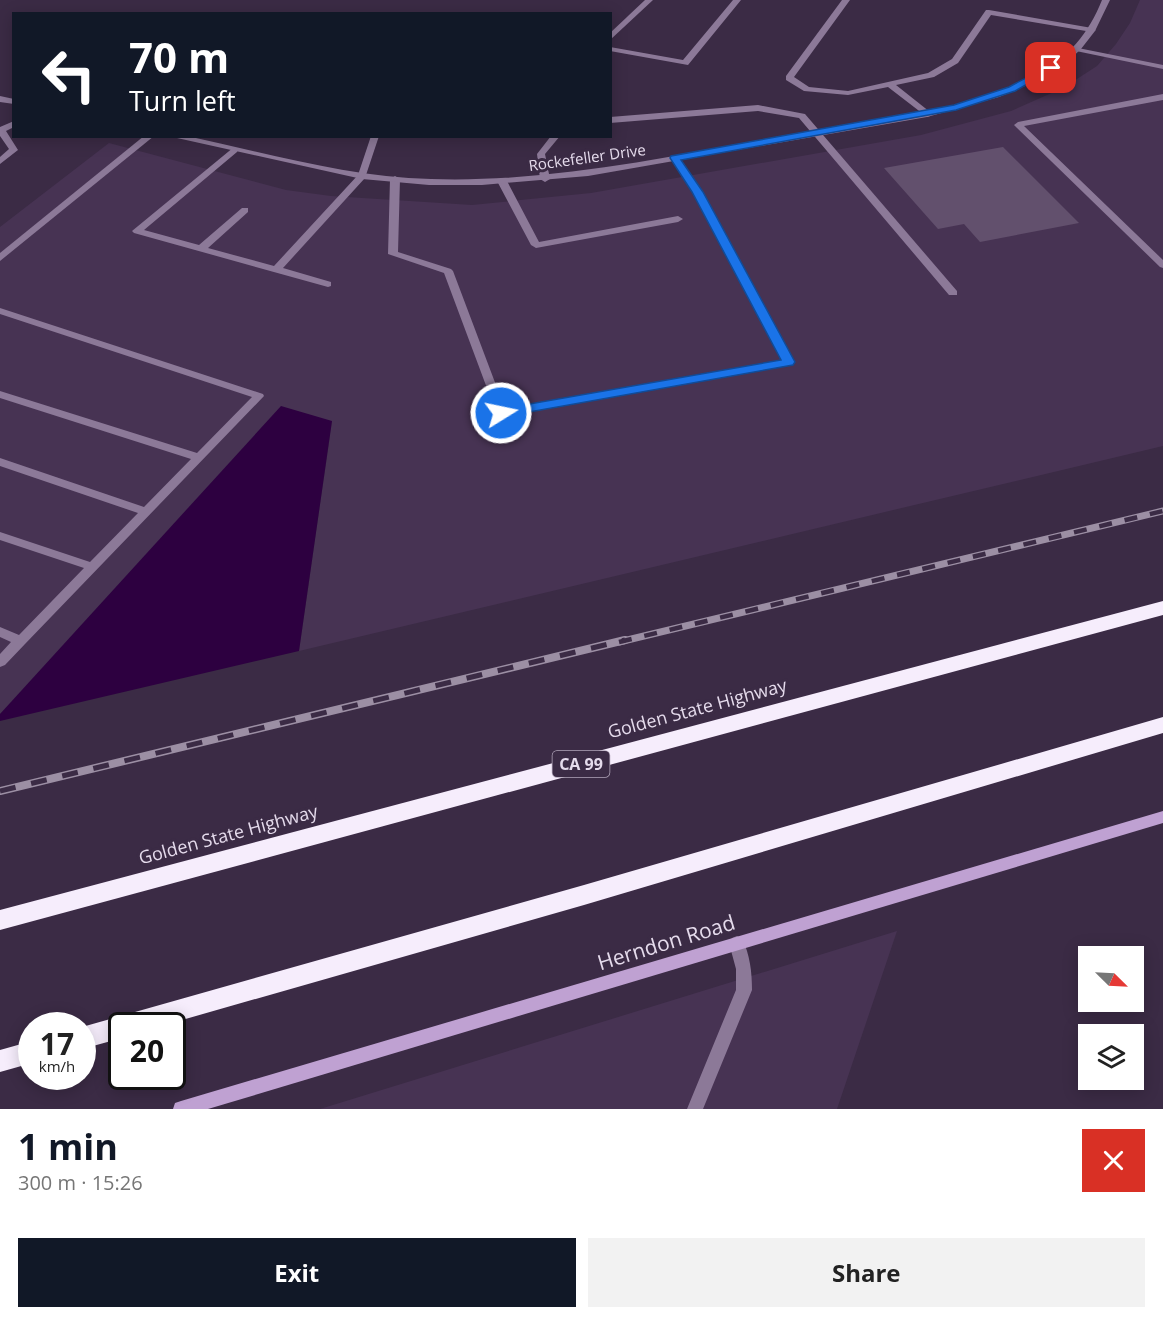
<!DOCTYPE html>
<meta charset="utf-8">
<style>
:root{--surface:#fff;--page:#f2f2f2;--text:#222;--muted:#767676;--accent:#111827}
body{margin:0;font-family:"Open Sans",sans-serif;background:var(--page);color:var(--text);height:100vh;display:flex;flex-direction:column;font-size:22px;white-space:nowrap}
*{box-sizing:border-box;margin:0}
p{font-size:20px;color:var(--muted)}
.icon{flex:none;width:33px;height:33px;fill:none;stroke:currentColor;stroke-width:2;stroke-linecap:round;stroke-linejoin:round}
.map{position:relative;height:1109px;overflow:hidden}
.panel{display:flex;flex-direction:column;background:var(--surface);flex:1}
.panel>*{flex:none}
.banner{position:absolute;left:12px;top:12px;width:600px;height:126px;border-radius:0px;box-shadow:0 3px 15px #0003;background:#111827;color:#fff;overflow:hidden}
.needle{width:39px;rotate:114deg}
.fabs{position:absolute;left:1078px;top:946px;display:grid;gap:12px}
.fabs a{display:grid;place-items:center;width:66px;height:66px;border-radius:0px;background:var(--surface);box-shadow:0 3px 15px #0003;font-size:30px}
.speed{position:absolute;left:18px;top:1012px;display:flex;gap:12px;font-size:30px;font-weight:700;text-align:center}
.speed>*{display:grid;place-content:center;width:78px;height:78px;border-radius:50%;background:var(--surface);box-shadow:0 3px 15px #0003;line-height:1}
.speed small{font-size:15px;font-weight:400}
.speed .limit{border:3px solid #111;border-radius:9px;background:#fff;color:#111}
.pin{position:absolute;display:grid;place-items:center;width:51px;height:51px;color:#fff;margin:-26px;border-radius:12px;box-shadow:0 3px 9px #0006}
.me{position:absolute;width:66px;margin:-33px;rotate:80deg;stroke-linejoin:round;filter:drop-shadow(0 0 4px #0008)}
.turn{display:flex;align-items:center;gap:21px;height:126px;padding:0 18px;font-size:27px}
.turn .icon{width:78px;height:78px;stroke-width:2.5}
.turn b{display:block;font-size:42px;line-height:51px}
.round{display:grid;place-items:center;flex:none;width:63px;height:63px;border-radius:0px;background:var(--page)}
.overview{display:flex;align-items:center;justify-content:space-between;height:102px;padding:0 18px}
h1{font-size:36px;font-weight:700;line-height:45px;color:var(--accent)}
.button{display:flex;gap:12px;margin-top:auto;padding:12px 18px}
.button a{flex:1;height:69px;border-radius:0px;background:var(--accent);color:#fff;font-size:24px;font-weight:700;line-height:69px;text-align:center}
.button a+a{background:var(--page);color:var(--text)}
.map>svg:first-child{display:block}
</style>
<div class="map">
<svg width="1163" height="1109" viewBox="0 0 1163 1109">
<rect width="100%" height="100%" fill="#3b2b45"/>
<!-- built -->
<g fill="#473353">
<path d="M1140,0H1163V446L299,651L332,421L0,714V227L109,143L286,190L331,196L472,205L591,193L921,135L1011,111L1063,88L1097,66L1116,44L1130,23Z"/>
<path d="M897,931L837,1109H320Z"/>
</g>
<!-- water -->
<path fill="#2d0040" d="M281,406L332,421L299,651L0,721V714Z"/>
<!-- building -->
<path fill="#62506d" d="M1003,147L1079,223L980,242L964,224L938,229L884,168Z"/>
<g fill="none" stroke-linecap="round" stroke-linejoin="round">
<!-- lane -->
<g fill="#8c7998" fill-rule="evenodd">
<path d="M645,0H653L610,40V33Z"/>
<path d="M733,0H741L688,65L610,51V47L683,60Z"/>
<path d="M842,0H850L794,77L809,87L848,91L928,73L952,59L986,10H989L1092,28L1096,30L1092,32L991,15L958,63L934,77L896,85L930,112V116L927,117L888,87L848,95L804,91L786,80V76Z"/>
<path d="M1073,47L1163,65V69L1076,51L1072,49Z"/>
<path d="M1163,94V100L1024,126L1163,260V268L1160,267L1014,125L1018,122Z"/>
<path d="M758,105L805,114L957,291V295H949L799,118L758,111L610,123V117Z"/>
<path d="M14,121V127L6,131L18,150L0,164V157L9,149L0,136V127Z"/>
<path d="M144,136H154L0,261V253Z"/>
<path d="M371,136H379L365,178L283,268L331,282V286L328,287L134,233L132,231L234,147L238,150L237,152L144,230L199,245L242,208H248V212L208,248L274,266L358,175Z"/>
<path d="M551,136H560L545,154L550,179L545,182L540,179L537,154Z"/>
<path d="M675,155L678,156L702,192L794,362L793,364L501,416L497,415L444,273L388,254L390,179L395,176L400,179L398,252L451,269L453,271L505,409L783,360L692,192L671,158Z"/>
<path d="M502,178L507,181L539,242L678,216L683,219L678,222L536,248L531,245L497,181Z"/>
<path d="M0,308L263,394L264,396L25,644L5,665L0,667V654L11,642L0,637V627L19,635L84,568L0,540V532L90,562L138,513L0,466V458L144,507L191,459L0,398V391L197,453L252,397L0,314Z"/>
<path d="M737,936L742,938C750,955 752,972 752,990L703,1109H687L736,990V969L729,943L732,938Z"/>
</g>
<!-- street -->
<g fill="#8c7998" fill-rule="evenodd">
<path d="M1102,0H1110L1095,31L1081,49L1064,65L1044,78L999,97L927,117L588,176L482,185H429L362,179L168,136H187C267,153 348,177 431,179C554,183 676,155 797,134C876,120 965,114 1037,75C1068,58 1089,33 1102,0Z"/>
<path d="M0,96L14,99V104L0,102Z"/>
</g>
<!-- secondary -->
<path fill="#bfa1d2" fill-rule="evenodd" d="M1163,811V823L208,1109H173L175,1103L181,1101Z"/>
<!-- highway -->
<g fill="#f6edfc" fill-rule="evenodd">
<path d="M1163,601V615L0,930V910Z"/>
<path d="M1163,717V733L584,905L161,1026H122V1038L82,1049V1027L584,885Z"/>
<path d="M32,1041V1063L0,1072V1050Z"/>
</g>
<defs>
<path id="rail-far1" d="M619,642L1163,511"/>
<path id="rail" d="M0,791L625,640"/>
</defs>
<!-- rail-far1 casing -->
<use href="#rail-far1" stroke="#9c8fa4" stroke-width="7"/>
<!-- rail casing -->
<use href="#rail" stroke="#9c8fa4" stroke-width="8"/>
<!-- rail-far1 -->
<use href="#rail-far1" stroke="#3b2b45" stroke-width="4.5" stroke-dasharray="13" stroke-linecap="butt"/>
<!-- rail -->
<use href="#rail" stroke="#3b2b45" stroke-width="5" stroke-dasharray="16" stroke-linecap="butt"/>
</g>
<!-- route -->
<path fill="#1a73e8" stroke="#114b97" stroke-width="1.5" d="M1048,66L1056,68L1015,91L956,110L681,160L703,192L795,362L793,365L501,417L495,413L501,409L781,360L692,192L670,158L671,156L954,105L1009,87Z"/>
<g text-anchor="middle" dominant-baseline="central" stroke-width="6" stroke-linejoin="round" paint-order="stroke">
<!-- far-street labels -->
<g font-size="15" fill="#e5dbec" stroke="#3b2b45">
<text transform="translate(587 157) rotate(-8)">Rockefeller Drive</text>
</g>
<!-- shield labels -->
<rect fill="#3b2b45" stroke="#b2a6ba" stroke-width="1.5" x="552.5" y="751" width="57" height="26" rx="4.5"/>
<g font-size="16" font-weight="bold" fill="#e5dbec">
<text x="581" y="764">CA 99</text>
</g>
<!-- street labels -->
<g font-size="18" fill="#e5dbec" stroke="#3b2b45">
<text transform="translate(697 708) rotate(-15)">Golden State Highway</text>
<text transform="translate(228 834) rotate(-15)">Golden State Highway</text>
</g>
<!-- near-street labels -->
<g font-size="21" fill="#e5dbec" stroke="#3b2b45">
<text transform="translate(666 942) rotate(-17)">Herndon Road</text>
</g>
</g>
</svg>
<div class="fabs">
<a><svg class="needle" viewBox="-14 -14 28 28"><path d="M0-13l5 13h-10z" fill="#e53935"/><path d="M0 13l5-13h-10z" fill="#767676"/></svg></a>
<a><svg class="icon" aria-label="layers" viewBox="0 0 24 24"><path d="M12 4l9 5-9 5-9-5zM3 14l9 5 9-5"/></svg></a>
</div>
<div class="speed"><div>17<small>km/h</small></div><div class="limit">20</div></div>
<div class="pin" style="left:1051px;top:68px;background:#d93025"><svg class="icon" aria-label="arrive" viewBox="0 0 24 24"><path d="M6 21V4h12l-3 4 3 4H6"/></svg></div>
<svg class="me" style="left:501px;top:413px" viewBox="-20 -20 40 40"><circle r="17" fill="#1a73e8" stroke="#fff" stroke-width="3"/><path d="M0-11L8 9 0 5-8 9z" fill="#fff"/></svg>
<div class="banner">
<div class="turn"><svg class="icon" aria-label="left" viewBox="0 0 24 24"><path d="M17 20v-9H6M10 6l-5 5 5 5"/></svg><div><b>70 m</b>Turn left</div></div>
</div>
</div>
<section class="panel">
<div class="overview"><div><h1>1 min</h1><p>300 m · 15:26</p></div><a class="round" style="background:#d93025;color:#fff"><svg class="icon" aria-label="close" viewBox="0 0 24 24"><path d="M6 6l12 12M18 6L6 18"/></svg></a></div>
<div class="button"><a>Exit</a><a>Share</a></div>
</section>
